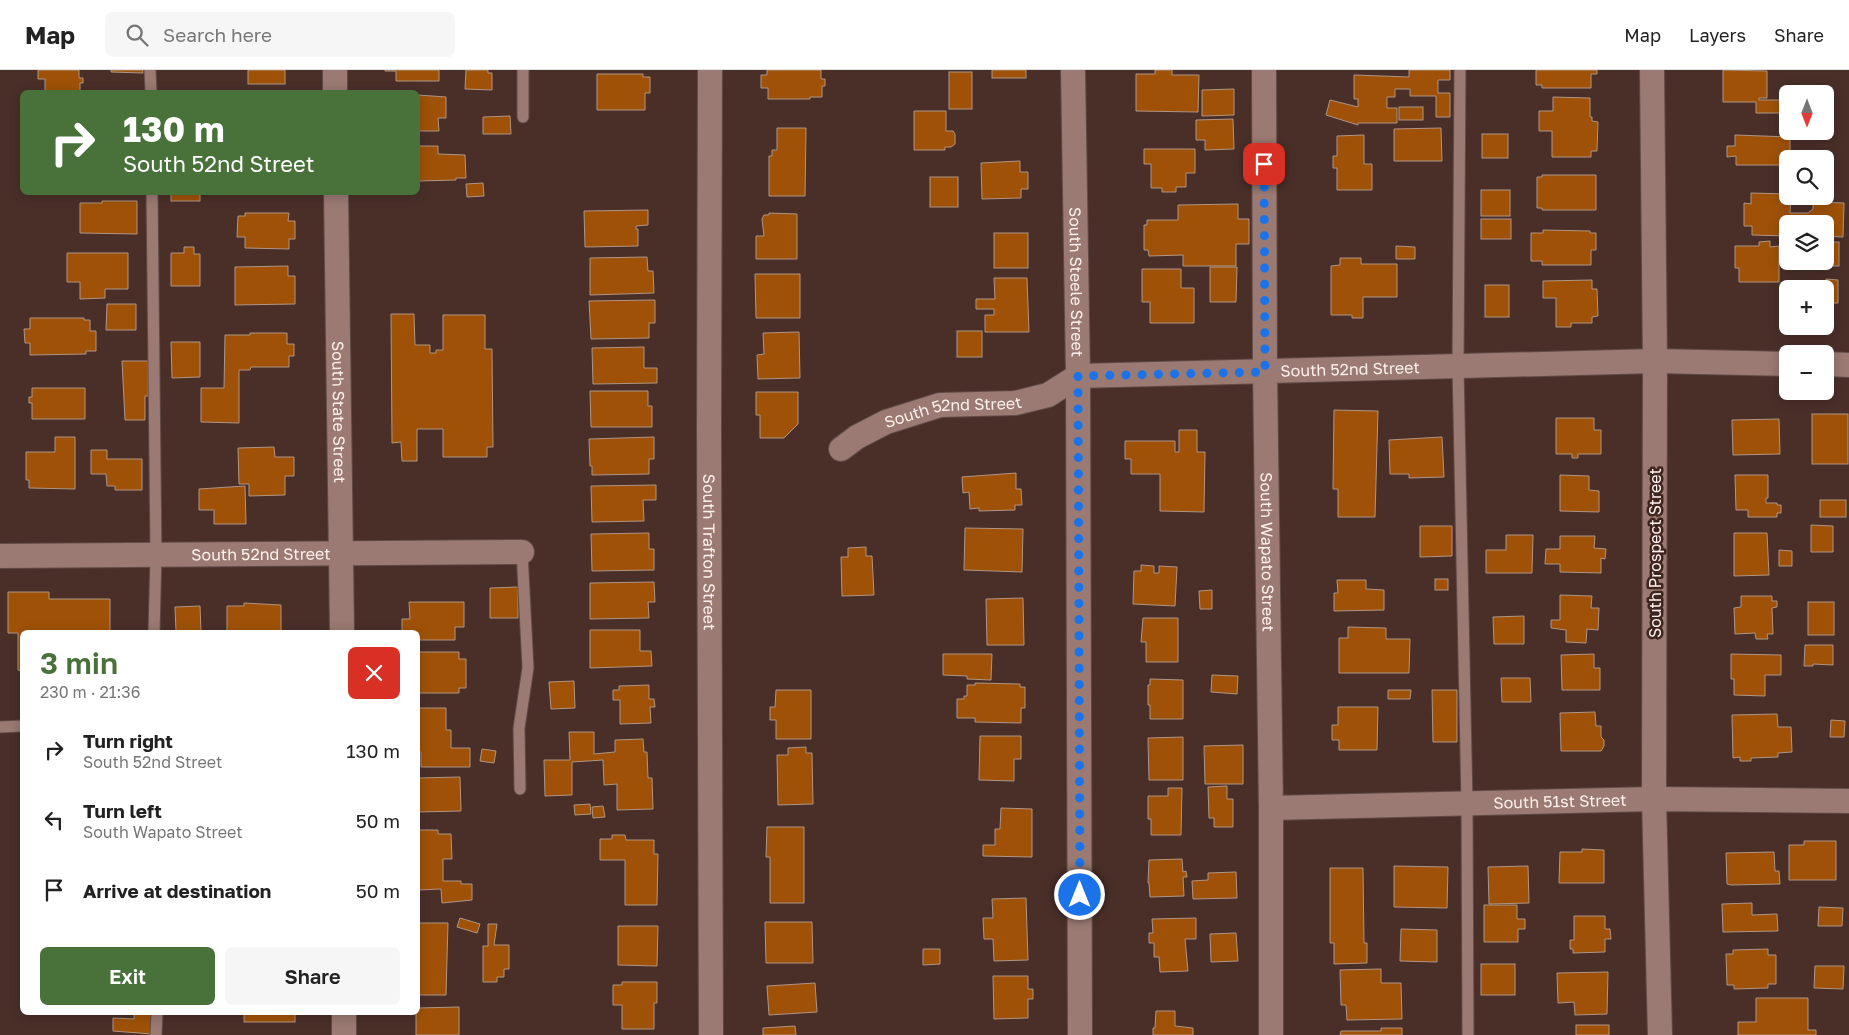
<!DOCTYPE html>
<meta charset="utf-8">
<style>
:root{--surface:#fff;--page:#f6f6f6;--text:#222;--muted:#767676;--line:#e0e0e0;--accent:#49713a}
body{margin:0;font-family:"Golos Text",sans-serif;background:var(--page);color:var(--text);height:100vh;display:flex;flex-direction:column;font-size:19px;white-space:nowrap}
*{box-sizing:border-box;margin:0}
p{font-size:16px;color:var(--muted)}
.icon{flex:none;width:28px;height:28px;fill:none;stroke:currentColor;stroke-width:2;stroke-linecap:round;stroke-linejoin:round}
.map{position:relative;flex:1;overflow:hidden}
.side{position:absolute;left:20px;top:560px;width:400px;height:385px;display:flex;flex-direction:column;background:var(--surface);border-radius:8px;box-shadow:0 2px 12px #0003}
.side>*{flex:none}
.banner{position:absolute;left:20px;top:20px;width:400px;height:105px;border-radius:8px;box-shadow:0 2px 12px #0003;background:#49713a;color:#fff;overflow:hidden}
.needle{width:32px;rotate:180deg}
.buttons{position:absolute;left:1779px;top:15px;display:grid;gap:10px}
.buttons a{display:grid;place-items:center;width:55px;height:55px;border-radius:8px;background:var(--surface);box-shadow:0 2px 12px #0003;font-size:25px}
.pin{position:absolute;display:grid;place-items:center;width:42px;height:42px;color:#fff;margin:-21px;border-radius:10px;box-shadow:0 2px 8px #0006}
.me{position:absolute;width:55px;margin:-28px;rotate:0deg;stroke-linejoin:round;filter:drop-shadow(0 0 4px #0008)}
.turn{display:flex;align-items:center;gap:18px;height:105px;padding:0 20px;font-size:22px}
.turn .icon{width:65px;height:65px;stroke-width:2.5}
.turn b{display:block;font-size:35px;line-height:42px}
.round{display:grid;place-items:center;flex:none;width:52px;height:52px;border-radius:8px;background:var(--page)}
.summary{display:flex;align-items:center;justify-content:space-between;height:85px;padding:0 20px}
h1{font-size:30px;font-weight:600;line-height:38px;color:var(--accent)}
.button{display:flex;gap:10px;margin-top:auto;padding:10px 20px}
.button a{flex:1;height:58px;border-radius:8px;background:var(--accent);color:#fff;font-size:20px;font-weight:600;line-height:58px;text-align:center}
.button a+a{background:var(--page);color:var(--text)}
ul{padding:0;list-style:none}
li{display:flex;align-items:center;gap:15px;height:70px;padding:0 20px}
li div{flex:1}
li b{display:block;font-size:19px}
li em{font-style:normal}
header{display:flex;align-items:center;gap:30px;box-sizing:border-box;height:70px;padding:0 25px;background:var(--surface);border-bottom:1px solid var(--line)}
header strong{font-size:24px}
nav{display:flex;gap:28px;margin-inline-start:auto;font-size:18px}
.search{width:350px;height:45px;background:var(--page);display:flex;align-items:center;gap:12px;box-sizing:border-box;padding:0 18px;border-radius:8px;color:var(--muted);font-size:19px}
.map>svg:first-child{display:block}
</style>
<header>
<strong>Map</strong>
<div class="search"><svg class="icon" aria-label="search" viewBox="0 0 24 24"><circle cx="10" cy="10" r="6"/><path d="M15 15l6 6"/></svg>Search here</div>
<nav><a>Map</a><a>Layers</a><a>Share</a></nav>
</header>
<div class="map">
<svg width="1849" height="965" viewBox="0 0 1849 965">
<rect width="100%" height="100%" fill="#4a2f29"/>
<!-- building -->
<g fill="#9f5207" stroke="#b09583">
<path d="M38,0H79V8H83V13H80V22H45V9H38Z"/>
<path d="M111,0H143V3L111,2Z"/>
<rect x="248" y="0" width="37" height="14"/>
<path d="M385,0H439V11H396V1H385Z"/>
<path d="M466,0H488V3H492V20L465,19Z"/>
<path d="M767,0H821V9H825V16H822V27H810V29H768V18H761V5H767Z"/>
<rect x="992" y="0" width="34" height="8"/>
<path d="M1155,0H1172V5H1199L1198,42L1136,41V4H1155Z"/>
<path d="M1409,0H1450V10H1438V23H1450V47H1436V26H1410V19H1395V27H1387V38H1397V53H1358V55L1326,45L1330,30L1358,37V29H1354V5L1409,7Z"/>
<path d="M1536,0H1597V4H1591V18H1542V15H1536Z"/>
<path d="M1723,0L1767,1V28H1759V30H1783V43H1756V32H1723Z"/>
<rect x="949" y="2" width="23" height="37"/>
<path d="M597,4H643V7H650V23H645V40H597Z"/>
<path d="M1818,17V24H1788L1787,48V18Z"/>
<path d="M1234,19V45L1202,46V20Z"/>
<path d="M418,25L446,27V48H438L439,61H418Z"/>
<path d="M1553,27L1590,28V47H1592V51L1598,52L1597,81H1591V87H1552V61H1539V41H1553Z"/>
<rect x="1399" y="37" width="24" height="13"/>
<path d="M914,41H946V61H953L955,64V74L951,77H945V80H914Z"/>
<path d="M510,46L511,64H483V47Z"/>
<path d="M1233,49L1234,79L1205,80V70H1196V50Z"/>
<path d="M777,58H806L805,126H769V86H772V80H777Z"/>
<path d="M1441,58L1442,91H1394V59Z"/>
<rect x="1482" y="64" width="26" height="24"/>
<path d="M1364,65V94H1372V120H1337V98H1333V86H1337V66Z"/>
<path d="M1735,65L1790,67V89H1788V95H1736V86L1727,87V76H1735Z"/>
<path d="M418,76H438V84L465,85L466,108H456V110L418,111Z"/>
<path d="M1144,79H1195V103H1186V117H1176V122H1162V118H1151V94H1144Z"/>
<path d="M1020,91V102H1028V119H1021V128L982,129L981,93Z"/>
<path d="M1542,105H1596V140H1542V138H1537V107H1542Z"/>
<rect x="930" y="107" width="28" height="30"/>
<path d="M483,113L484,126L467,127L466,114Z"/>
<rect x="1481" y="120" width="29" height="26"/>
<rect x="171" y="122" width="29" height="9"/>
<path d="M1751,123L1788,124V126H1791L1790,143H1808L1813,139V132L1844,133L1843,167L1825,166V154H1788V166L1752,165V156H1744V133L1751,134Z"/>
<path d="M102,131H137V164L80,163V133H102Z"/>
<path d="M1238,134V149H1249V174H1236V196H1183V185L1149,186L1148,180H1144V155H1147V150H1178V135Z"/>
<path d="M648,140V155L636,156V159H638V176L585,177L584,141Z"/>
<path d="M245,143H289L288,151H295V169H289V179L245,178V167H237L238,146H245Z"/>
<path d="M769,143L797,144V189H756V166H764L762,149L764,145H769Z"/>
<rect x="1481" y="149" width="30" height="20"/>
<path d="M1543,160L1590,161V163H1596V180H1591V195H1542V191H1531V163H1543Z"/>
<rect x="994" y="163" width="34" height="35"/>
<path d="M1770,171V177L1779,176V212H1739V198H1735V176H1759V172Z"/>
<rect x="1826" y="172" width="13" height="24"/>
<path d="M1396,176L1415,177V189H1396Z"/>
<path d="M184,177H194V184H200V216H171V183H184Z"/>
<path d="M67,183H128V219H105V228L80,229V212H67Z"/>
<path d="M647,187L648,201H653L654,223L590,225V188Z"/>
<path d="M1340,188H1361V194H1397V227H1363V248H1352V245H1331V196L1340,195Z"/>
<path d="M288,196V206H295V234L235,235V197Z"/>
<path d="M1210,197H1237L1236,232H1210Z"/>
<path d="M1142,199H1181V218H1194V253H1150V232H1142Z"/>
<path d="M755,204H800V248H756Z"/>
<path d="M994,208H1027L1029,262H985V245H994V239H976V229H995Z"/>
<path d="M1826,209L1838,210V233H1826Z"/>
<path d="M1592,210V219H1597L1598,246L1592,247V253H1571V257H1556V228H1543V211Z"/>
<rect x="1485" y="215" width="24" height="32"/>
<path d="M655,230V253H649V268L591,269L589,231Z"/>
<path d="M107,234H136V260H106Z"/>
<path d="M391,244H414L415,275H430V283H436V280H443V245H485V279H492L493,377H487V387H443V359H417V391H402L401,372L392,373Z"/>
<path d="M30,248H84V250H90V261H96V281H86V284L30,285V273H25L24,259H30Z"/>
<rect x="957" y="261" width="25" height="26"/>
<path d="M799,262L800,308L758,309L757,285L764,284L763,263Z"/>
<path d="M250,263H287V274H294V286H289V297H251L250,300H239V353L201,352V318H224L225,265H250Z"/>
<path d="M171,272H200V307L172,308Z"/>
<path d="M644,277V298H657V313L593,314L592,278Z"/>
<path d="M122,291H148V326H145V350H125Z"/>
<path d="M32,318H85V349H32V333H29V327H32Z"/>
<path d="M590,321H648V336H652V357H591Z"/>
<path d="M756,322H798V354L784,368H760V345H756Z"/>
<path d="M1334,340L1378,341L1375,447H1338V419H1333Z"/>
<rect x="1812" y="344" width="36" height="50"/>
<path d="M1556,348H1594V360H1601V384H1578V388H1572V384H1556Z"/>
<path d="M1779,349L1780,384L1733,385L1732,350Z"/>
<path d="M1179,360H1197V382H1205L1204,442L1160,441V404H1131V389H1125V371H1175V382H1179Z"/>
<path d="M55,367H75V419L29,418V410H26V382H55Z"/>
<path d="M654,367V389H649V404L592,405V396H590L589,369Z"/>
<path d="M1442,367L1444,407L1409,408V404H1390L1389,370Z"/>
<path d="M274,377L275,387H294V406H285V425L249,426V414H239L238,378Z"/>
<path d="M91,380H107V389H142V420H115V416H107L106,404H91Z"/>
<path d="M1016,403V419H1021L1022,435H1015V440L979,441V438L970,439L969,422L963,423L962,407Z"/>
<path d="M1560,405L1589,406V420L1599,421V442L1560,441Z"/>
<path d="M1735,405H1768V428H1766V433H1777V435H1781V443H1777V447H1748V440H1736Z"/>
<path d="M656,415V430H643L644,451L592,452L591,416Z"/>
<path d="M245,416L246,454H214V440H199V419Z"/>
<rect x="1820" y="430" width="26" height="17"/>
<path d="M1811,455L1833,456V482H1811Z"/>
<path d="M1420,456H1452V486L1420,487Z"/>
<path d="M965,458L1023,459L1022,502L964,500Z"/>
<path d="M649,463V479H654V500L592,501L591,464Z"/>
<path d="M1734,463H1767L1769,505L1734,506Z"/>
<path d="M1506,465H1533L1532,503H1486V480H1506Z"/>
<path d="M1560,466H1595L1594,478L1606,479L1605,489L1601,488V503L1560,502V494H1545L1546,479H1560Z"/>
<path d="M866,477V486H872L874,525L842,526L841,487H848V478Z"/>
<path d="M1779,480L1792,481V496H1779Z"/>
<path d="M1141,495L1154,496V503H1159V496L1177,497L1175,536L1133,534L1134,501H1141Z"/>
<rect x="1435" y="509" width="13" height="11"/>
<path d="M1337,510H1366V519L1384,520V540L1334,541V523H1338Z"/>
<path d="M654,512L655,532H648L649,548L590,549V513Z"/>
<path d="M518,517V548H490V518Z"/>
<path d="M1212,520V539H1200L1199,521Z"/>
<path d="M8,522H49V529H110V562H22V601L18,600V563H8Z"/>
<path d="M1560,525L1592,526L1591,538H1599L1598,560L1587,559L1586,573L1566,572V560L1551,558V550H1560Z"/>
<path d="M1741,526H1772V531H1777V537L1772,538L1773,564H1767L1768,569H1756L1755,563L1735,564L1734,538L1741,537Z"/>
<path d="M1023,528L1024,575H987L986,529Z"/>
<path d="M409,532H464V557H455V570H418V562H402V549H410Z"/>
<rect x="1808" y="532" width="26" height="33"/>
<path d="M244,533L281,535V562H227V536H244Z"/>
<path d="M200,536L201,562H176L175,537Z"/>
<path d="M1524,546V574H1494L1493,547Z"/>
<path d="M1143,548H1178V592H1146V572H1141Z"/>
<path d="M1348,557L1386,558V569H1410L1409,603H1339V568H1348Z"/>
<path d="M590,560H640V581H651L652,596L590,598Z"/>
<path d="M1805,575H1833V595L1813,594V596H1804Z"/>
<path d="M418,582H459V589H466V618H459V623H418Z"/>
<path d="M943,584H992L991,610L967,609V606L943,605Z"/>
<path d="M1594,584V598H1600V620H1562L1561,585Z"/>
<path d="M1731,584L1781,585V605H1765V626L1734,625V609H1731Z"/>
<path d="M1212,605L1238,606L1237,624L1211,622Z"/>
<path d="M1501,608H1530L1531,632H1502Z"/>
<path d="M1150,609L1183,610V649H1150V635H1148V615H1150Z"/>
<path d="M574,611L575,638L551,639L549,612Z"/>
<path d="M975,613L1020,614V617H1025V638H1021V653L975,652V648H957V629H964V626H967V615H975Z"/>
<path d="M649,615V629H654L655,637H650L651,653L620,654V630H613V620H619V616Z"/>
<path d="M776,620H811V669H776V650H770V637H775Z"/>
<path d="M1388,620H1411L1410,629H1388Z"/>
<path d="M1432,620H1457V672H1433Z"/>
<path d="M1338,637H1378L1377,680H1339V670H1332V655H1338Z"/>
<path d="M418,638H446V660H451V678H470V697H421V682H418Z"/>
<path d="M1595,642L1596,656H1601V667L1604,670V676L1601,681H1561L1560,643Z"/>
<path d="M1777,644L1778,657H1791L1792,682L1778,683V687L1751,688V691H1740V687L1733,688L1732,645Z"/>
<path d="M1831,650L1845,651L1844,667H1830Z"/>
<path d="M569,662H594V684L615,682V670L643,669L644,682H647L648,708H652L653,739L617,740V714L604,715L603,690L572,692V725L545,726L544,690H570Z"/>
<path d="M980,666H1021V689H1014V711L979,710Z"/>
<path d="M1183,667V710H1149L1148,668Z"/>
<path d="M1243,675V714H1205L1204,676Z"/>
<path d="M806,677V683H812L813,734L778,735L777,685H788V678Z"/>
<path d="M482,679L496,681L494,693L480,691Z"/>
<path d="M460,707L461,741L418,742V708Z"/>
<path d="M1227,716V729H1233V757H1214V748H1209L1208,717Z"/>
<path d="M1168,718H1182L1181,765H1151V749H1148V726H1168Z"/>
<path d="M590,734L591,744L575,745L574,735Z"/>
<path d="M603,736L605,747L593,748L592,737Z"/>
<path d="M1001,738L1032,739V787L983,786V775H995V759H1000Z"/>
<path d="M767,757H804V833H770V787H766Z"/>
<path d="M418,760H438V764H451L452,789H443V811H461V814H472V830L442,833L441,819L418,820Z"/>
<path d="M612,765H625L626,770H654V784H658L657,835H625V790H600V769H612Z"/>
<path d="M1804,771H1836V810H1789V775H1804Z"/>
<path d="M1582,779L1604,780V813H1559L1560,782H1582Z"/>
<path d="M1774,782L1775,801H1779L1780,814L1731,815L1727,814L1726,783Z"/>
<path d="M1182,789L1183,802L1186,801L1187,807H1183L1184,826L1150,827L1149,813H1148L1149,790Z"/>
<path d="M1394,796L1448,797L1447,838L1394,837Z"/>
<path d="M1528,796L1529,833L1489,834L1488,797Z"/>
<path d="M1330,798H1363L1364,873H1367V893L1334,894V873H1330Z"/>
<path d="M1236,802L1237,828L1193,829L1192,811L1208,810V803Z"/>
<path d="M1026,828L1028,890L994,891L993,869H984L983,848H993L992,829Z"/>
<path d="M1752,833V845L1777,844L1778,861L1723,862L1722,834Z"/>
<path d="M1484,835H1517V849H1525V859H1518V872H1484Z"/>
<path d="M1819,837L1843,838L1842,856H1818Z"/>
<path d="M1574,846H1605V859H1610L1611,869H1605V882L1573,883V879H1570V870H1574Z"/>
<path d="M460,848L480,854L477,863L457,857Z"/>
<path d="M1196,848V869H1185L1188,901L1160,902L1159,887H1154V873H1149V863H1153L1152,849Z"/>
<path d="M765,852H812L813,893H766Z"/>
<path d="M418,853H448L446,925H418Z"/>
<path d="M488,854H497L494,875H509V899H504V907H497V912H483V876H488Z"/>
<path d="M618,856H658L657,896L618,895Z"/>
<path d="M1401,859L1437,860V892L1400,891Z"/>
<path d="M1236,863L1238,891L1211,892L1210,864Z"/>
<path d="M923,879H940V894L923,895Z"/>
<path d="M1768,879V885H1776V914H1768V918L1734,919V915H1727L1726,884H1733V880Z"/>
<rect x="1481" y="894" width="34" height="31"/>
<path d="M1815,896H1844L1843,919L1814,918Z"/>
<path d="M1381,899V913H1401L1402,949L1347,950L1346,935H1341L1340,900Z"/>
<path d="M1608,902L1607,944L1575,945L1574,932L1558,933L1557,903Z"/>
<path d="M993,906H1028V919H1033V929H1028V948L994,949Z"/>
<path d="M622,912H657V933H654V959H622V935H613V915H622Z"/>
<path d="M815,913L817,942L769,945L767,916Z"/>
<path d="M1756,928H1808V960H1816V965H1738V952H1756Z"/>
<path d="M459,937V965H416V942H418V938Z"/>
<path d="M1156,941H1175V956L1193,958V965H1153V958H1155Z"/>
<path d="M134,942H153L152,964L113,961V948L134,949Z"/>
<rect x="244" y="942" width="51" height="10"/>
<rect x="1576" y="955" width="33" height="10"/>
<path d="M795,956L796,965H763V958Z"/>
<path d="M1381,958H1402V965H1340L1341,961H1381Z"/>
</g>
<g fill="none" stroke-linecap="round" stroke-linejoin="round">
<defs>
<g id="lane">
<path d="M150,0L151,22"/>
<path d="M523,0V47"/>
<path d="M1460,0L1458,296L1467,734L1468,965"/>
<path d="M152,122L156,485L154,562"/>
<path d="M0,657L22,656"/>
<path d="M520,719L519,658L528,598L522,482"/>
<path d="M156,965L157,942"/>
</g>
<g id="street">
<path d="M335,0V22"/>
<path id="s1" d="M710,0L709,361L711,965"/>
<path id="s2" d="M1073,0L1078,306L1080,965"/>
<path id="s3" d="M1264,0L1265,301L1271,738V965"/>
<path d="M1652,0L1655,291L1654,729L1660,965"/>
<path id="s4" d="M336,122L342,562"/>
<path d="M1825,294L1849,295"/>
<path id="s5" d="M841,379L857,367L886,352L940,335L1015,333L1048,325L1078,306L1655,291L1788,294"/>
<path id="s6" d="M0,486L522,482"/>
<path id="s7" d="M1271,738L1654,729L1849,731"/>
<path d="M344,942V965"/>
</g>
</defs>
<!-- lane casing -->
<use href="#lane" stroke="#614b46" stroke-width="13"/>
<!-- street casing -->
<use href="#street" stroke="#614b46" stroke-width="26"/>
<!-- lane -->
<use href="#lane" stroke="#9a7a72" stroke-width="11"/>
<!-- street -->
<use href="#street" stroke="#9a7a72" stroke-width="24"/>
</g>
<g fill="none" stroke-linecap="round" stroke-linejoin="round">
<!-- route -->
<path stroke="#1a73e8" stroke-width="9" stroke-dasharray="0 16.2" d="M1080,825L1078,306L1265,302L1264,94"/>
</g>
<g text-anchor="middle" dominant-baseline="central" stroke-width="5" stroke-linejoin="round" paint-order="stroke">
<!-- street labels -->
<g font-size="16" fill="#fef0ec" stroke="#3f251f">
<text stroke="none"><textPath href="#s2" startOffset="212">South Steele Street</textPath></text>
<text stroke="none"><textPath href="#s5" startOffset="526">South 52nd Street</textPath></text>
<text stroke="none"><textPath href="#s4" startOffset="220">South State Street</textPath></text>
<text stroke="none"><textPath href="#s5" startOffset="121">South 52nd Street</textPath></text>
<text stroke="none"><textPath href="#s1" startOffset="482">South Trafton Street</textPath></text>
<text stroke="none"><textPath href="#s3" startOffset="482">South Wapato Street</textPath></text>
<text transform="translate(1655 483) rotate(-90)">South Prospect Street</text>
<text stroke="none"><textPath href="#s6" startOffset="261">South 52nd Street</textPath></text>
<text stroke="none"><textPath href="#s7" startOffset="289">South 51st Street</textPath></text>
</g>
</g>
</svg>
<div class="buttons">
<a><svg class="needle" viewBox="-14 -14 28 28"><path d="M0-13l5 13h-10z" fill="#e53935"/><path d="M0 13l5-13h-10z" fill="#767676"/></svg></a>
<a><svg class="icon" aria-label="search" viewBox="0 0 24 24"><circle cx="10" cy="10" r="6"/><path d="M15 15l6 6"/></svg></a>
<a><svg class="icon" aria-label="layers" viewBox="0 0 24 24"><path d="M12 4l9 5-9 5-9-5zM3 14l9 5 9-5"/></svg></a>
<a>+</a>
<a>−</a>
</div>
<div class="pin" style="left:1264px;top:94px;background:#d93025"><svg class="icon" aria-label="arrive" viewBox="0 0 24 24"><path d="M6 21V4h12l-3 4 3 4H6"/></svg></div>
<svg class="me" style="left:1080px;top:825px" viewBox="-20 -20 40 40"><circle r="17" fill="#1a73e8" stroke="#fff" stroke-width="3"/><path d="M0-11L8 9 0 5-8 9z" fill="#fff"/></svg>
<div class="banner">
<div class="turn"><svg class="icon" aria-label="right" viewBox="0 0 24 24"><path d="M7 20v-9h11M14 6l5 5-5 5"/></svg><div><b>130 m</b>South 52nd Street</div></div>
</div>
<section class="side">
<div class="summary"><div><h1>3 min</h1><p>230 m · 21:36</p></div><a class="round" style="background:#d93025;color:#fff"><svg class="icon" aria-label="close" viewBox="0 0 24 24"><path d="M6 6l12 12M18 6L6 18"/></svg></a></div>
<ul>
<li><svg class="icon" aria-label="right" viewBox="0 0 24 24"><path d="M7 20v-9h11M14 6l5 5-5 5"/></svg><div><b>Turn right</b><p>South 52nd Street</p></div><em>130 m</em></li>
<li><svg class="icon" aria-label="left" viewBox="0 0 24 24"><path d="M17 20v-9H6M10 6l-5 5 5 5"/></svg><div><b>Turn left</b><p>South Wapato Street</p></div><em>50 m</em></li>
<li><svg class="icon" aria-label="arrive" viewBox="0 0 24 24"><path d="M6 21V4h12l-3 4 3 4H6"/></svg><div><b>Arrive at destination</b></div><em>50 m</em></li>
</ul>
<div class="button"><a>Exit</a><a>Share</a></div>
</section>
</div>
